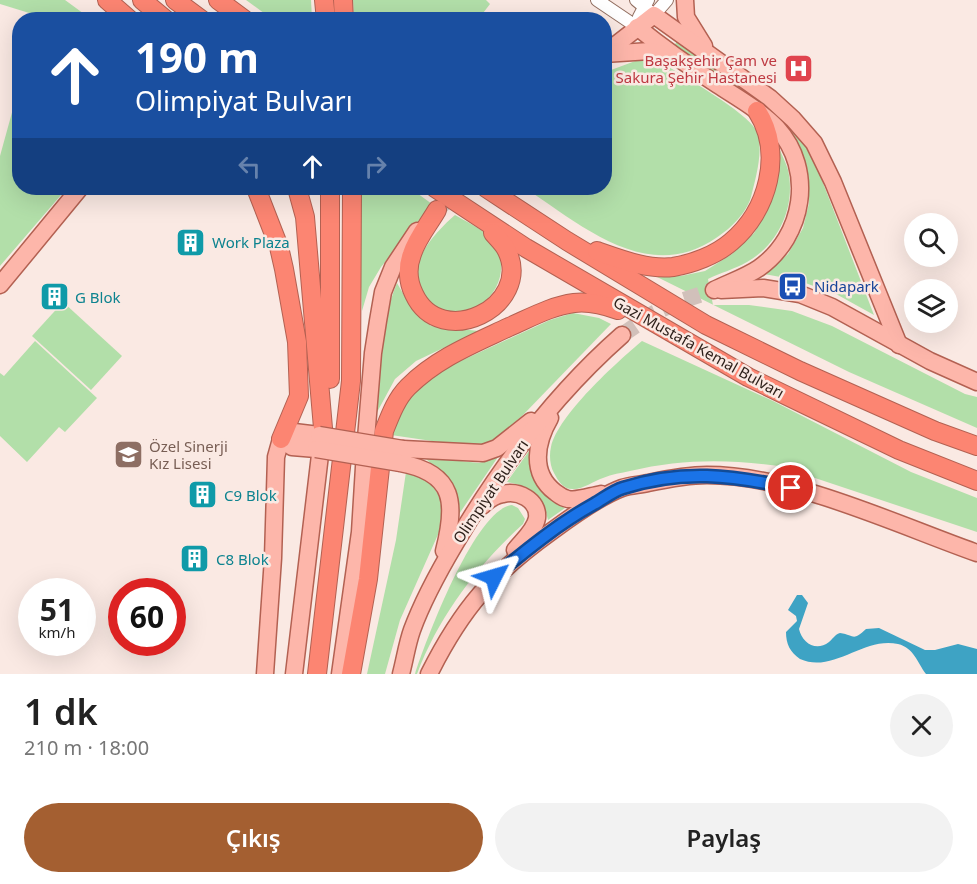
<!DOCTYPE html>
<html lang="tr">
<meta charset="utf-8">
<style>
:root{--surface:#fff;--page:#f2f2f2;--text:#222;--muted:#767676;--accent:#a45f31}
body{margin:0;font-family:"Noto Sans",sans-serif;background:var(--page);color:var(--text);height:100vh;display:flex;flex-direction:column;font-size:22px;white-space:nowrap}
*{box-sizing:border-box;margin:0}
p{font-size:20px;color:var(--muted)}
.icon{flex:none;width:33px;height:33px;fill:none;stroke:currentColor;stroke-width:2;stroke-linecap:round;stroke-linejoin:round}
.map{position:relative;height:674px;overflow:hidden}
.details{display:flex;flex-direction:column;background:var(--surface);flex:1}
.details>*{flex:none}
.hud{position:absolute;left:12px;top:12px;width:600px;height:183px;border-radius:24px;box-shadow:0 6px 24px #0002;background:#1a4fa0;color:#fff;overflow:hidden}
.fabs{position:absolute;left:904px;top:213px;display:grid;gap:12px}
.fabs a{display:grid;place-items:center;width:54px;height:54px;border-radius:50%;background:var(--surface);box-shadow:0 6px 24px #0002;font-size:30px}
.speed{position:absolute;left:18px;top:578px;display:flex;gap:12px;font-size:30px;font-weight:700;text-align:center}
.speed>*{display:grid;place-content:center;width:78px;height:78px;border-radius:50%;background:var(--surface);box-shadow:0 6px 24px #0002;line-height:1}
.speed small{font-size:15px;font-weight:400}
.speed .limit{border:9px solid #d22;background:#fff;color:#111}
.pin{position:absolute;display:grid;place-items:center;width:51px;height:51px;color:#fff;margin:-26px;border:3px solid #fff;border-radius:50%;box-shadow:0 2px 6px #0007}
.me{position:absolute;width:66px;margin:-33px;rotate:50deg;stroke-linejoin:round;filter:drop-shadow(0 0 4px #0008)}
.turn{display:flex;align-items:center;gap:21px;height:126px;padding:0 24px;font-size:27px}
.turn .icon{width:78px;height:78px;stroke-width:2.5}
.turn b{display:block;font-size:42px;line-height:51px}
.lanes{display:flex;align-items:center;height:57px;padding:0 24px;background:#0003;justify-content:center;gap:30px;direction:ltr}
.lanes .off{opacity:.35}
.round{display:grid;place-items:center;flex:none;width:63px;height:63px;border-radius:32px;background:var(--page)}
.head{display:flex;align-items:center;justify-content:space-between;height:102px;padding:0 24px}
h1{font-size:36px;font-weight:600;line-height:45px}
.action{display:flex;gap:12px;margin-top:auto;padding:12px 24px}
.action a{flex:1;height:69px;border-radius:36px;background:var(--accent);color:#fff;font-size:24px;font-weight:600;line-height:69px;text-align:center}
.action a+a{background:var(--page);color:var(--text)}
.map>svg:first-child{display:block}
</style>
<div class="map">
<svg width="977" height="674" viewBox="0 0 977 674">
<rect width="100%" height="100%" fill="#fae9e3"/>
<!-- green -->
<g fill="#b2dfa9">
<path d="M0,0H65L91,19H39V16L0,4Z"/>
<path d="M246,0H311L312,19H272Z"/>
<path d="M353,0H486L490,4L480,17L483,19L354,20Z"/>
<path d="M677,41L772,106L790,123L813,157L874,315L836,294L797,280L764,274L788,254L803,228L809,203L807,176L796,143L674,46Z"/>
<path d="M638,60L654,61L664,64C686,78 745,111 756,130C765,148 755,180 751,197C746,214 730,229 716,238C648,285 581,225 525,188H604L605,75L611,70Z"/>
<path d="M19,87L20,188H67L0,266V156Z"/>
<path d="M779,148C782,155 786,163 788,170C796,206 779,244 747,262C735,269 720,273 708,279L713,305H749L792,311L832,326L965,394L977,397V428L849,372L653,275L681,276L705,271L732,254L754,233L767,212L776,185Z"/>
<path d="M357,188H410L432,204L381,267L369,287L362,311Z"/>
<path d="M455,215C465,221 481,228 489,237C509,258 503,288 481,305C474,311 455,313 446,312C438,311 428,303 424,297C420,289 416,279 417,270C418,251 441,227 455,215Z"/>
<path d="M397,283L413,311L431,326L479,331L416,361L395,379L375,416C376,371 380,324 397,283Z"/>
<path d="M63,302L122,356L91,390L32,336Z"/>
<path d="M573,313L599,318L611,324L523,415L494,441L473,447L391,435L402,406L432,377L452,365L550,320Z"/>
<path d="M35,341L97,398L65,432L59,427L27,462L0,436V373L4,376Z"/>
<path d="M642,341L773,401L911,472L977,498V532L779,466C727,459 681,459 630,471C621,473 612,474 603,478C594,481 583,489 574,489C564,490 558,481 554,473C550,466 549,455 551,447C558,415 617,362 642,341Z"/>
<path d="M529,451C532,475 542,499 565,508L548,520C542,494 533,487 507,482Z"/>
<path d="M424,457L479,463L498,457L457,517L445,477Z"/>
<path d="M406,472L423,475L433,486L443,503L444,521L400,620L385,674H367L396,540Z"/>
<path d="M512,505L518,508L525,519L523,524C477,566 439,616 417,674H415C426,640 475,509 512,505Z"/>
</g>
<!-- water -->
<path fill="#3ea3c4" d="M797,595H802L808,603L799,629C802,643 816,652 829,642C833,639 834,635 840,633C855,635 852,642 866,629L879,628L925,650H935L958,644L977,649V674H926C917,662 914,648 898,644C864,636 833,674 800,659C790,652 786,644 786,632L797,621L796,616L788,610Z"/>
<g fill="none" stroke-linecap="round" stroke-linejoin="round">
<!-- major-tunnel -->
<g stroke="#d1c0ba" stroke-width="16" stroke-dasharray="16 8" stroke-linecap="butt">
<path d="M440,207L460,188"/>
<path d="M622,335L654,313L681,301L714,290"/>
</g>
<defs>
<g id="minor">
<path d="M597,0L637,27L639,17L648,0"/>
<path d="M636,0L654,15L667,0"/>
</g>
<g id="major">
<path d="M685,0L686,17L704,46"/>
<path d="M637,27C663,48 690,67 718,85C738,98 761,111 777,128C815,170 804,236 759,268C746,277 728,283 714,290"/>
<path d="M604,54L654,15L770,98L793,119L814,143L833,182L899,345"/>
<path d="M604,54L650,51L669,55"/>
<path d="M0,285L80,188"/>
<path d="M721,290L763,288L800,294L832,307L930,361L977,382"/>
<path d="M550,418C536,442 530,473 555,492C559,495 562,498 568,499C578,501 590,496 601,494"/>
<path d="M281,439L292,447L316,449"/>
<path d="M403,449L483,453L497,448L531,421"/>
<path d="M400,463C456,473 456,504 444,551"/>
<path d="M482,506C488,500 494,495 503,494C518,490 539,500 537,518C535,530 522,541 515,550"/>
<path d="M265,674L273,558L276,457L281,439L294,432L319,435"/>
<path d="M294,674L322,438"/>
<path d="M340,674L360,532L365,451L373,353L378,321L383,292L393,267L417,231"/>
<path d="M401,674C405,659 407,644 412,630C423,600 439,571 455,544C500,467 555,394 622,335"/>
<path d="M429,674C462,608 492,574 552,531C571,517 600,496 622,488C630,485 640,485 648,483C667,479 687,475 707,475C793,475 895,524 977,553"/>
</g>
<g id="highway">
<path d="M107,0L130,20"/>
<path d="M142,0L166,20"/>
<path d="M175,0L202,20"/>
<path d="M218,0L245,20"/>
<path d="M324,0L326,20"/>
<path d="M343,0L344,20"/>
<path d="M256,188L279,247L284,269L297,342L299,396L281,439"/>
<path d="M297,188L305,217L323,428"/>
<path d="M435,188L526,248L748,377L899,450L977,481"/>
<path d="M486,188L567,241L706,325L800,371L935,431L977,446"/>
<path d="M437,210C429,224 417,238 412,254C407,267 408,282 414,294C441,352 533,306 507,251C504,244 497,238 493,233"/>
<path d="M597,251C620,259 648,270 673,267C692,264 716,255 731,242C768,211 784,153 757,111"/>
<path d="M330,379V188"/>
<path d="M317,674L351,381L352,188"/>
<path d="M351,674L368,579L384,431C390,416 396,399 408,387C437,358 473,344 509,327C530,318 551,306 574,303C589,301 604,305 618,310"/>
</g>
</defs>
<!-- minor casing -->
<use href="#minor" stroke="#926f61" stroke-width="14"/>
<!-- major casing -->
<use href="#major" stroke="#b36152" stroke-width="19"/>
<!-- highway casing -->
<use href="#highway" stroke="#b36152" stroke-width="20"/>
<!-- minor -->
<use href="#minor" stroke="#fff" stroke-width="12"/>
<!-- major -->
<use href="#major" stroke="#fdb6aa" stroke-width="16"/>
<!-- highway -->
<use href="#highway" stroke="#fc8572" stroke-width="18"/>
<defs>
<g id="major-bridge">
<path d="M319,435L403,449"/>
<path d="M316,449L400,463"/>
</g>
</defs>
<!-- major-bridge casing -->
<use href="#major-bridge" stroke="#b36152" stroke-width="19" stroke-linecap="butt"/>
<!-- major-bridge -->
<use href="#major-bridge" stroke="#fdb6aa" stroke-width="16"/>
</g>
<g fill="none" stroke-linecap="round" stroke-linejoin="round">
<defs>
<path id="route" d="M494,577C526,550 558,524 594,504C603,499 613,491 623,488C682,469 732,475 791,488"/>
</defs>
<!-- route casing -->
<use href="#route" stroke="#114b97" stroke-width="15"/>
<!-- route -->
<use href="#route" stroke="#1a73e8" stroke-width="10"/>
</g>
<!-- icons -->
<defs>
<symbol id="hospital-square" viewBox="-11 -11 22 22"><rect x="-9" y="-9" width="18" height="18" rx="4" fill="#e0444e" stroke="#fae9e3"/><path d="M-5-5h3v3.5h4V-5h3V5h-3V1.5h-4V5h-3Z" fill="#fff"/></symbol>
<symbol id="building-square" viewBox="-11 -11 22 22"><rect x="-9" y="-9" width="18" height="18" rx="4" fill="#0f9aa8" stroke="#fae9e3"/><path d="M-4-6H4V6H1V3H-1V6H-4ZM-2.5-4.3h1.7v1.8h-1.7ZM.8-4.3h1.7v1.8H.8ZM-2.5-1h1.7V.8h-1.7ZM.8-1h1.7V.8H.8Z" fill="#fff"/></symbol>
<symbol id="bus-square" viewBox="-11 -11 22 22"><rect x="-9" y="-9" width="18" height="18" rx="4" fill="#1a4fb4" stroke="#fae9e3"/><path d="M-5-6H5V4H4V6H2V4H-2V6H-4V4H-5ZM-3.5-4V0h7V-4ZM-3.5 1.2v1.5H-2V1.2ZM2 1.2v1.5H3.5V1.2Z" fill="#fff"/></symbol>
<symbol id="school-square" viewBox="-11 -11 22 22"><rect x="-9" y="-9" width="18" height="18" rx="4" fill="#8d6e63" stroke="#fae9e3"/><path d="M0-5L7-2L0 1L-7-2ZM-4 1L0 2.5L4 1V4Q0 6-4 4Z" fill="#fff"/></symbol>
</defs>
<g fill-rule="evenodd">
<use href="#hospital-square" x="782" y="52" width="33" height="33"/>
<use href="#building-square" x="174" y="226" width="33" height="33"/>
<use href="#bus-square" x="776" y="270" width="33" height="33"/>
<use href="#building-square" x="38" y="280" width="33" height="33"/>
<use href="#school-square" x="112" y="438" width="33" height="33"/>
<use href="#building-square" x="186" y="478" width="33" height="33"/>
<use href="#building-square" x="178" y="542" width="33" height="33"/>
</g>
<g text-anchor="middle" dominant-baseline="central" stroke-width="5" stroke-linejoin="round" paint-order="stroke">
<!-- health labels -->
<g font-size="15" fill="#be3a42" stroke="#fae9e3" text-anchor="end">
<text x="777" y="60">Başakşehir Çam ve<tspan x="777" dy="17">Sakura Şehir Hastanesi</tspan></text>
</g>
<!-- culture labels -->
<g font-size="15" fill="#0d838f" stroke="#fae9e3" text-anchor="start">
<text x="212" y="242">Work Plaza</text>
<text x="75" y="297">G Blok</text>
<text x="224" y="495">C9 Blok</text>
<text x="216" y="559">C8 Blok</text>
</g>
<!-- transit labels -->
<g font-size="15" fill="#164399" stroke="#fae9e3" text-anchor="start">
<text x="814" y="286">Nidapark</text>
</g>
<!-- street labels -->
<g font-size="15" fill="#2c1e18" stroke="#fae9e3">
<text transform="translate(699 347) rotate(29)">Gazi Mustafa Kemal Bulvarı</text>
<text transform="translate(490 491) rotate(-56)">Olimpiyat Bulvarı</text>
</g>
<!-- education labels -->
<g font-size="15" fill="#785e54" stroke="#fae9e3" text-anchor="start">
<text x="149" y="446">Özel Sinerji<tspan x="149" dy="17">Kız Lisesi</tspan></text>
</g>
</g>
</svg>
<div class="fabs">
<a><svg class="icon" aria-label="search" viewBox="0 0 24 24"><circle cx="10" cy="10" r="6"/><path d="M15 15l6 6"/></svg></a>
<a><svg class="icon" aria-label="layers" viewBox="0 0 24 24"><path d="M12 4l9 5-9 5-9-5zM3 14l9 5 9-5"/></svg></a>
</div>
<div class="speed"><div>51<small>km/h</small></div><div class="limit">60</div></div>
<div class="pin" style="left:791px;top:488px;background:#d93025"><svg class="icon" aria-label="arrive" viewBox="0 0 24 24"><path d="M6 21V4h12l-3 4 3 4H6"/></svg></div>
<svg class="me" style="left:494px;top:577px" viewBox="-20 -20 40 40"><path d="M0-17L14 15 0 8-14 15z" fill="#1a73e8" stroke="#fff" stroke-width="4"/></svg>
<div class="hud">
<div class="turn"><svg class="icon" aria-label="ahead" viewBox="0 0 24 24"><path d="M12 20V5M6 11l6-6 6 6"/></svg><div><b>190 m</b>Olimpiyat Bulvarı</div></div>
<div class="lanes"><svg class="icon off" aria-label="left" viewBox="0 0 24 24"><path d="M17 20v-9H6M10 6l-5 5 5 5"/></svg><svg class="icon" aria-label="ahead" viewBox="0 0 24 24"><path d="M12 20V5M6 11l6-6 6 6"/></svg><svg class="icon off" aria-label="right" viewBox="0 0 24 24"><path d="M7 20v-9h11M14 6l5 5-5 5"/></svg></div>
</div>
</div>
<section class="details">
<div class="head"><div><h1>1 dk</h1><p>210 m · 18:00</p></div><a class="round"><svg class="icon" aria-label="close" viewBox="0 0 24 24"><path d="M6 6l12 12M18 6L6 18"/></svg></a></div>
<div class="action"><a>Çıkış</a><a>Paylaş</a></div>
</section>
